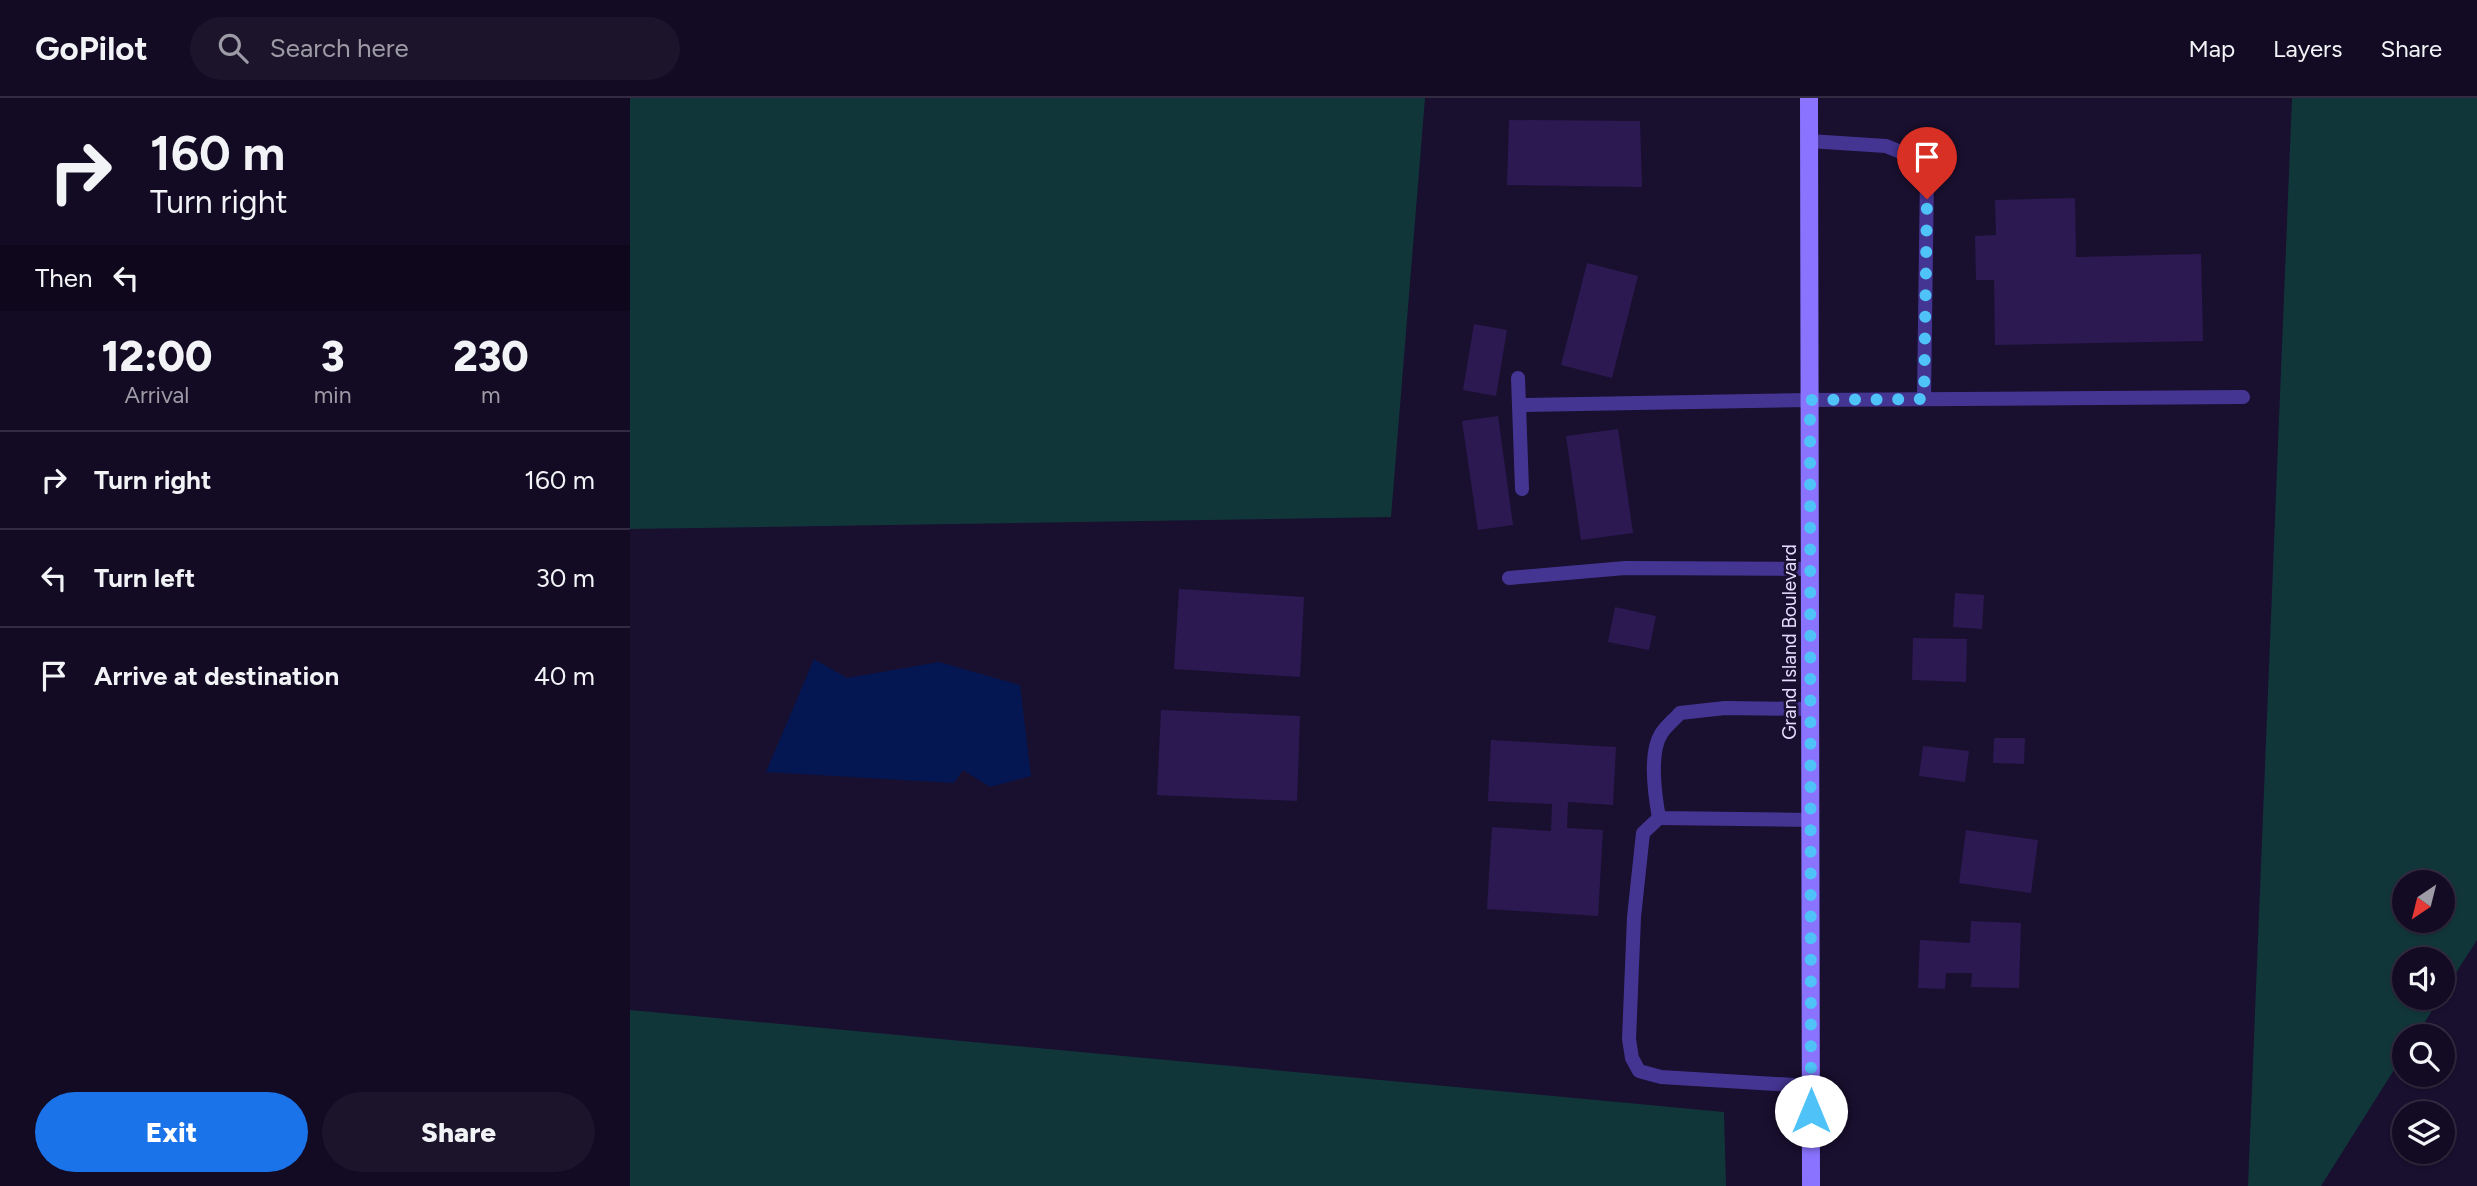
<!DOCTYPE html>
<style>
:root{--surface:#130b23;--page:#1c142b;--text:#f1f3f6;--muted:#9d9ba6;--line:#322b41;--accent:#1a73e8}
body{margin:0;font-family:Figtree,sans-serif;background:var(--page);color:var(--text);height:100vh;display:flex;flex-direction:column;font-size:26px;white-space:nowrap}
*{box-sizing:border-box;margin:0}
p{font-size:23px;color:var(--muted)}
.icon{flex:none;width:38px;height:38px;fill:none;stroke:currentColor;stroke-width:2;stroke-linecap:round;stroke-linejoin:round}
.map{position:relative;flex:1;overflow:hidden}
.drawer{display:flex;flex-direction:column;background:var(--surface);width:630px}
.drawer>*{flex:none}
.top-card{background:#130b23;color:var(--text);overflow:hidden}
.needle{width:46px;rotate:215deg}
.tools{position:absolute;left:1762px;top:772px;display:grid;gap:14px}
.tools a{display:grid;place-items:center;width:63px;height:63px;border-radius:50%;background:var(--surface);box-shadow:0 2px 5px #0004,0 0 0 2px var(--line);font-size:35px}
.pin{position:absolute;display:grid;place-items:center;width:60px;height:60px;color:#fff;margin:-72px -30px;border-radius:50% 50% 50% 0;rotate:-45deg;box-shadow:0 0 7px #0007}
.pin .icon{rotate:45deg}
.me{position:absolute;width:77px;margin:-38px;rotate:0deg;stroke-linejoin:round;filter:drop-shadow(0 0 5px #0008)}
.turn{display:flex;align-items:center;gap:24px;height:147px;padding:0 35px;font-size:32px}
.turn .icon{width:91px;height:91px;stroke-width:2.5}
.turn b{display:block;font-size:49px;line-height:60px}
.then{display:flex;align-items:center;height:66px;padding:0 35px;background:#0003;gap:14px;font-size:26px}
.eta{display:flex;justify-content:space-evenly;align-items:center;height:119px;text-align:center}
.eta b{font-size:42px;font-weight:800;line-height:49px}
.action{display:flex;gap:14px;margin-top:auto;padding:14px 35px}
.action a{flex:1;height:80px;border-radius:42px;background:var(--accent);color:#fff;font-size:28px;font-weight:800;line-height:80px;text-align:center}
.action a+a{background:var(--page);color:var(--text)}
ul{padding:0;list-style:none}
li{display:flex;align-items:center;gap:21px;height:98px;padding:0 35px;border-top:2px solid var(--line)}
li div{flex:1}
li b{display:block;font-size:26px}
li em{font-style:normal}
header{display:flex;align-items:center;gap:42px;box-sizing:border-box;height:98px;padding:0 35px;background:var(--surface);border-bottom:2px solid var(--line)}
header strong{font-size:33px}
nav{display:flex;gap:38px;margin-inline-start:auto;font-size:24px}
.search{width:490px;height:63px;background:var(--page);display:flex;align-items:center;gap:18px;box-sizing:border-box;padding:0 24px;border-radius:38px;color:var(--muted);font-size:26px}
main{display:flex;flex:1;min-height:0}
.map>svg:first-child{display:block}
</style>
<header>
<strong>GoPilot</strong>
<div class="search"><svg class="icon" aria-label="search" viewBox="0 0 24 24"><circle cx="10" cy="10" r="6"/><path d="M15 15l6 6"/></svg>Search here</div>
<nav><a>Map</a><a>Layers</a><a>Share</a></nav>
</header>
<main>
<section class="drawer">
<div class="top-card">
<div class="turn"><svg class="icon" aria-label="right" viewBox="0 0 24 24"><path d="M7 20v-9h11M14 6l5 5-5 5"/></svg><div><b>160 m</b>Turn right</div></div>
<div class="then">Then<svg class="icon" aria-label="left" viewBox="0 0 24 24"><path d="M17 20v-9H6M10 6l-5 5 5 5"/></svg></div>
</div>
<div class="eta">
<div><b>12:00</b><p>Arrival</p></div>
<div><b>3</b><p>min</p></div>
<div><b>230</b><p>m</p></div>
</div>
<ul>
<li><svg class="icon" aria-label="right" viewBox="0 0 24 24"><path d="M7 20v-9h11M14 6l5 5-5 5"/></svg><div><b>Turn right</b></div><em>160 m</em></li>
<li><svg class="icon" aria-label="left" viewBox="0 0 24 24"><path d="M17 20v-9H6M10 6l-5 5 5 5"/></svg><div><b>Turn left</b></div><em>30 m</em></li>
<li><svg class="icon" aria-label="arrive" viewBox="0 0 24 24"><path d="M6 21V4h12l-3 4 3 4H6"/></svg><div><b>Arrive at destination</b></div><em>40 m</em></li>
</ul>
<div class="action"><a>Exit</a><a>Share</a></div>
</section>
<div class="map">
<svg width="1847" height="1088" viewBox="0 0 1847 1088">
<rect width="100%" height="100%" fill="#190f2f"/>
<!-- green -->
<g fill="#11363a" fill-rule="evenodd">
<path d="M0,0H795L761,419L0,431Z"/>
<path d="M1662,0H1847V842L1813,895V861H1774V900H1810L1786,938H1774V956L1691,1088H1618ZM1813,784V822H1774V784Z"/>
<path d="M0,912L1094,1014L1096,1088H0Z"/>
</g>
<!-- water -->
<path fill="#051752" d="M184,561L217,580L309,564L390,587L401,678L360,689L333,672L324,685L136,674Z"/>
<!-- building -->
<g fill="#2c1952">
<path d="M879,22L1010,23L1012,89L877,87Z"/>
<path d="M1445,100L1446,159L1571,156L1573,243L1365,247L1364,182H1346L1345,138L1366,137L1365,102Z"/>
<path d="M957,165L1008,178L982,280L931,267Z"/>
<path d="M844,226L877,232L866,298L833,292Z"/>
<path d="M868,318L883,427L848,432L832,323Z"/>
<path d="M988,331L1003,435L951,442L936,338Z"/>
<path d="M549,491L674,499L670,579L544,571Z"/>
<path d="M1325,495L1354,497L1352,531L1323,529Z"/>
<path d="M985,509L1026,518L1019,552L978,544Z"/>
<path d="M1283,540L1337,541L1336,584L1282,582Z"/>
<path d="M531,612L670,618L667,703L527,697Z"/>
<path d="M1364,640H1395L1394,666L1363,665Z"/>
<path d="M861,642L986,649L983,707L938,704L937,730L973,732L968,818L857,811L862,729L921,733L922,706L858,703Z"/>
<path d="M1293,648L1339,653L1335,684L1289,678Z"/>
<path d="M1336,732L1408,742L1401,795L1329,785Z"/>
<path d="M1341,823L1391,825L1389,890L1341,889L1342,875H1316L1315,891L1288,890L1290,842L1340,845Z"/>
</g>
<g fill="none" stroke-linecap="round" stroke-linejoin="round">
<!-- service -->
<g stroke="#453593" stroke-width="14">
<path d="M1179,43L1256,48L1283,59L1297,76L1294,301"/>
<path d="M888,280L889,307"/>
<path d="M892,391L889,307L1179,302L1613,299"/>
<path d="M879,480L995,470L1180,471"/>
<path d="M1180,611L1095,610L1050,615C1044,622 1036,628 1031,636C1019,655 1025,698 1029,720L1180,722"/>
<path d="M1029,720L1013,735L1004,819L999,941L1002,960L1009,973L1031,979L1180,988"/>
</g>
<!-- secondary -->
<path stroke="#8a74ff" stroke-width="18" d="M1179,0L1181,1088"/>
</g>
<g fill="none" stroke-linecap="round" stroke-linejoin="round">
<!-- route -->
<path stroke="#4fc3f7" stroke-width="12" stroke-dasharray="0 21.6" d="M1181,1013L1180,302L1294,301L1297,101"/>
</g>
<g text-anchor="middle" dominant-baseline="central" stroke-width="5" stroke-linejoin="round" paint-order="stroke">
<!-- street labels -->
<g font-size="19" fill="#e5ddff" stroke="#190f2f">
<text transform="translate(1159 544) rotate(-90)">Grand Island Boulevard</text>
</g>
</g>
</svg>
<div class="tools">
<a><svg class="needle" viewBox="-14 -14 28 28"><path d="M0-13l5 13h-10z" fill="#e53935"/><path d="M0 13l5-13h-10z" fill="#9d9ba6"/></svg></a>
<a><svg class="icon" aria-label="sound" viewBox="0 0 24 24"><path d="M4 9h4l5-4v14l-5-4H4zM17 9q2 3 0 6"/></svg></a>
<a><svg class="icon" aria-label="search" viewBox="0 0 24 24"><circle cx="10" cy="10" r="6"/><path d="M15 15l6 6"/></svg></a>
<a><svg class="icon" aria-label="layers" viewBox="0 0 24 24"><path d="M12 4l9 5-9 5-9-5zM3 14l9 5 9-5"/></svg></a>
</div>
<div class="pin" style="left:1297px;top:101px;background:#d93025"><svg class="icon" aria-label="arrive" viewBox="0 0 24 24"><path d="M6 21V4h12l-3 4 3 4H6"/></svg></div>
<svg class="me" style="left:1181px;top:1013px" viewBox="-20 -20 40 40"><circle r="19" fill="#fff"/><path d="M0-13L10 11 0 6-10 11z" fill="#4fc3f7"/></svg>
</div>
</main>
